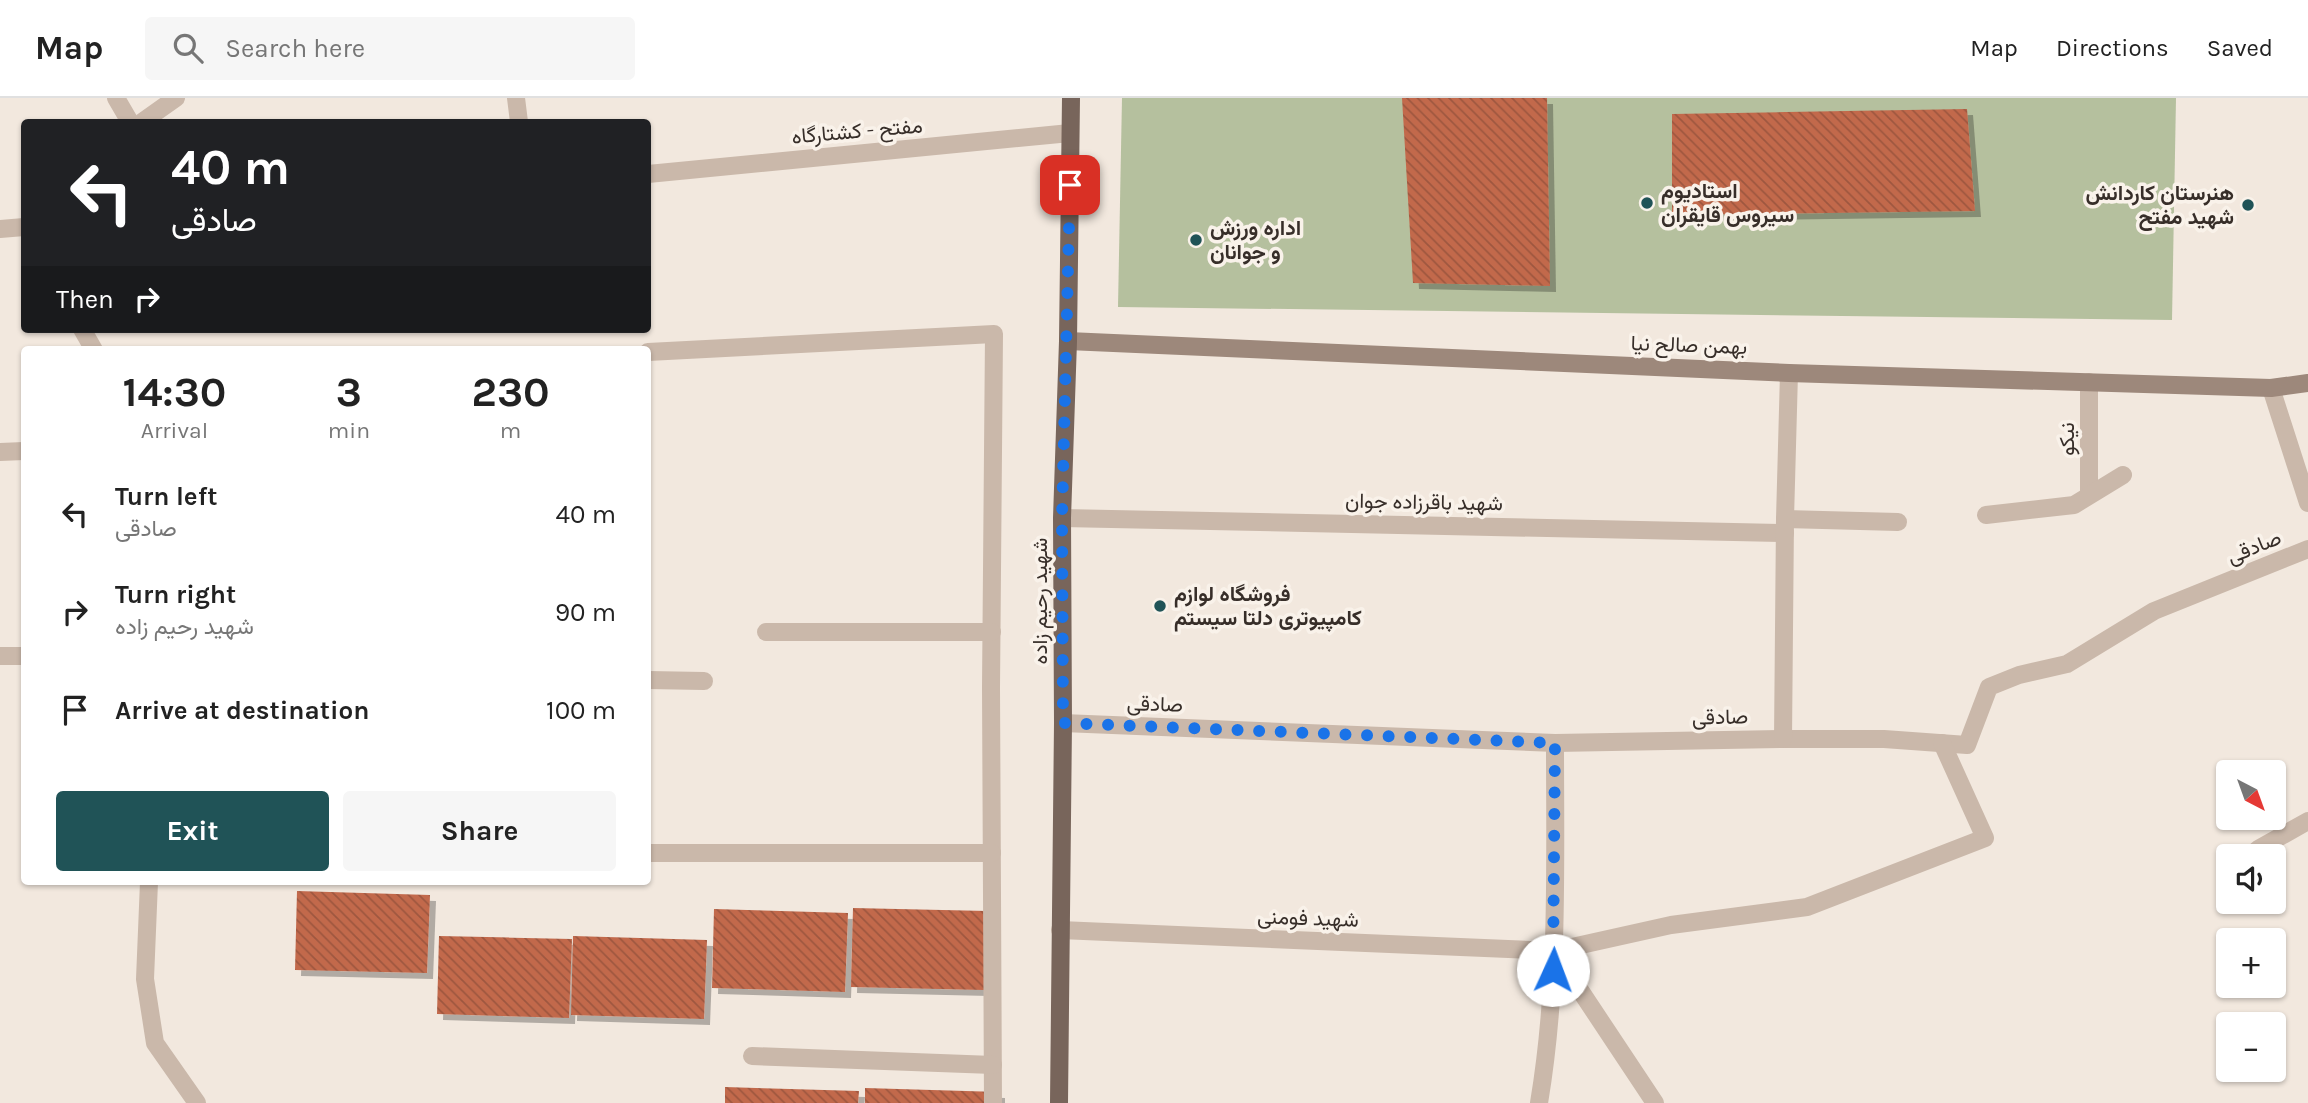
<!DOCTYPE html>
<meta charset="utf-8">
<style>
:root{--surface:#fff;--page:#f6f6f6;--text:#222;--muted:#767676;--line:#e0e0e0;--accent:#205357}
body{margin:0;font-family:Karla,Vazirmatn,sans-serif;background:var(--page);color:var(--text);height:100vh;display:flex;flex-direction:column;font-size:26px;white-space:nowrap}
*{box-sizing:border-box;margin:0}
p{font-size:23px;color:var(--muted)}
.icon{flex:none;width:38px;height:38px;fill:none;stroke:currentColor;stroke-width:2;stroke-linecap:round;stroke-linejoin:round}
.map{position:relative;flex:1;overflow:hidden}
.side{position:absolute;left:21px;top:248px;width:630px;height:539px;display:flex;flex-direction:column;background:var(--surface);border-radius:7px;box-shadow:0 2px 5px #0004}
.side>*{flex:none}
.guide{position:absolute;left:21px;top:21px;width:630px;height:214px;border-radius:7px;box-shadow:0 2px 5px #0004;background:#202124;color:#fff;overflow:hidden}
.needle{width:46px;rotate:139deg}
.buttons{position:absolute;left:2216px;top:662px;display:grid;gap:14px}
.buttons a{display:grid;place-items:center;width:70px;height:70px;border-radius:7px;background:var(--surface);box-shadow:0 2px 5px #0004;font-size:35px}
.pin{position:absolute;display:grid;place-items:center;width:60px;height:60px;color:#fff;margin:-30px;border-radius:14px;box-shadow:0 4px 10px #0006}
.me{position:absolute;width:77px;margin:-38px;rotate:2deg;stroke-linejoin:round;filter:drop-shadow(0 0 5px #0008)}
.turn{display:flex;align-items:center;gap:24px;height:147px;padding:0 35px;font-size:32px}
.turn .icon{width:91px;height:91px;stroke-width:2.5}
.turn b{display:block;font-size:49px;line-height:60px}
.then{display:flex;align-items:center;height:66px;padding:0 35px;background:#0003;gap:14px;font-size:26px}
.eta{display:flex;justify-content:space-evenly;align-items:center;height:119px;text-align:center}
.eta b{font-size:42px;font-weight:700;line-height:49px}
.cta{display:flex;gap:14px;margin-top:auto;padding:14px 35px}
.cta a{flex:1;height:80px;border-radius:7px;background:var(--accent);color:#fff;font-size:28px;font-weight:700;line-height:80px;text-align:center}
.cta a+a{background:var(--page);color:var(--text)}
ul{padding:0;list-style:none}
li{display:flex;align-items:center;gap:21px;height:98px;padding:0 35px}
li div{flex:1}
li b{display:block;font-size:26px}
li em{font-style:normal}
header{display:flex;align-items:center;gap:42px;box-sizing:border-box;height:98px;padding:0 35px;background:var(--surface);border-bottom:2px solid var(--line)}
header strong{font-size:33px}
nav{display:flex;gap:38px;margin-inline-start:auto;font-size:24px}
.search{width:490px;height:63px;background:var(--page);display:flex;align-items:center;gap:18px;box-sizing:border-box;padding:0 24px;border-radius:7px;color:var(--muted);font-size:26px}
.map>svg:first-child{display:block}
</style>
<header>
<strong>Map</strong>
<div class="search"><svg class="icon" aria-label="search" viewBox="0 0 24 24"><circle cx="10" cy="10" r="6"/><path d="M15 15l6 6"/></svg>Search here</div>
<nav><a>Map</a><a>Directions</a><a>Saved</a></nav>
</header>
<div class="map">
<svg width="2308" height="1005" viewBox="0 0 2308 1005">
<defs>
<pattern id="building-back-hatch" width="6" height="6" patternUnits="userSpaceOnUse" patternTransform="scale(1.75)"><rect width="6" height="6" fill="#c2694c"/><path d="M-1 5l2 2M0 0l6 6M5-1l2 2" fill="none" stroke="#9e573f"/></pattern>
<filter id="shadow"><feDropShadow dx="6" dy="6" stdDeviation="0" flood-color="#0004"/></filter>
</defs>
<rect width="100%" height="100%" fill="#f2e8de"/>
<!-- pitch -->
<path fill="#b5c09e" d="M1122,0H2176L2172,222L1118,209Z"/>
<!-- building -->
<g fill="url(#building-back-hatch)" filter="url(#shadow)">
<path d="M1402,0H1547L1550,188L1413,185Z"/>
<path d="M1967,11L1975,113L1672,117V16Z"/>
<path d="M297,793L430,797L427,875L295,872Z"/>
<path d="M853,810L987,813L984,892L851,889Z"/>
<path d="M714,811L848,815L845,894L712,890Z"/>
<path d="M439,838L572,841L569,920L437,916Z"/>
<path d="M573,838L707,842L704,921L571,917Z"/>
<path d="M725,989L859,993L858,1005H725Z"/>
<path d="M865,990L999,994V1005H865Z"/>
</g>
<g fill="none" stroke-linecap="round" stroke-linejoin="round">
<!-- street -->
<g stroke="#cab8aa" stroke-width="18">
<path d="M116,0L130,24"/>
<path d="M516,0L519,24"/>
<path d="M142,24L176,0"/>
<path d="M648,76L1070,35"/>
<path d="M0,131L24,129"/>
<path d="M82,231L94,252"/>
<path d="M648,254L994,236L991,590L993,1005"/>
<path d="M2089,284V397"/>
<path d="M2271,290L2308,405"/>
<path d="M0,354L24,353"/>
<path d="M1986,417L2074,407L2123,377"/>
<path d="M1062,420L1785,435"/>
<path d="M1785,421L1898,424"/>
<path d="M766,534H992"/>
<path d="M0,558H24"/>
<path d="M648,582L704,583"/>
<path d="M1063,625L1555,645L1783,641H1884L1967,647L1989,589L2019,577L2067,566L2154,513L2308,451"/>
<path d="M1783,641L1785,421L1789,275"/>
<path d="M2258,751L2308,723"/>
<path d="M648,755H992"/>
<path d="M149,784L145,881L155,945L197,1005"/>
<path d="M1060,832L1554,853L1671,827L1807,809L1985,740L1942,645"/>
<path d="M1554,853L1655,1005"/>
<path d="M752,958L993,967"/>
<path d="M1539,1005C1559,886 1555,765 1555,645"/>
</g>
<!-- secondary -->
<path stroke="#9d887b" stroke-width="18" d="M1068,243L1789,275L2271,290L2308,285"/>
<!-- primary -->
<path stroke="#78655b" stroke-width="18" d="M1059,1005L1063,625L1062,420L1068,243L1071,0"/>
</g>
<g fill="none" stroke-linecap="round" stroke-linejoin="round">
<!-- route -->
<path stroke="#1a73e8" stroke-width="12" stroke-dasharray="0 21.6" d="M1070,87L1062,420L1063,625L1555,645L1553,872"/>
</g>
<!-- markers -->
<g fill="#205357" stroke="#f9f2ea" stroke-width="2.5">
<circle cx="1647" cy="105" r="7"/>
<circle cx="2248" cy="107" r="7"/>
<circle cx="1196" cy="142" r="7"/>
<circle cx="1160" cy="508" r="7"/>
</g>
<g text-anchor="middle" dominant-baseline="central" stroke-width="7" stroke-linejoin="round" paint-order="stroke">
<!-- street labels -->
<g font-size="21" fill="#372e29" stroke="#f9f2ea">
<text transform="translate(857 33) rotate(-5)">مفتح - کشتارگاه</text>
<text transform="translate(1689 247) rotate(2)">بهمن صالح نیا</text>
<text transform="translate(2067 341) rotate(-90)">نیکو</text>
<text transform="translate(1424 404) rotate(1)">شهید باقرزاده جوان</text>
<text transform="translate(2254 449) rotate(-22)">صادقی</text>
<text transform="translate(1040 503) rotate(-90)">شهید رحیم زاده</text>
<text transform="translate(1155 606) rotate(2)">صادقی</text>
<text transform="translate(1720 619) rotate(-1)">صادقی</text>
<text transform="translate(1308 820) rotate(2)">شهید فومنی</text>
</g>
<!-- poi labels -->
<g font-size="21" font-weight="bold" fill="#372e29" stroke="#f9f2ea" text-anchor="start">
<text x="1661" y="93">استادیوم<tspan x="1661" dy="24">سیروس قایقران</tspan></text>
<text x="2234" y="95" text-anchor="end">هنرستان کاردانش<tspan x="2234" dy="24">شهید مفتح</tspan></text>
<text x="1210" y="130">اداره ورزش<tspan x="1210" dy="24">و جوانان</tspan></text>
<text x="1174" y="496">فروشگاه لوازم<tspan x="1174" dy="24">کامپیوتری دلتا سیستم</tspan></text>
</g>
</g>
</svg>
<div class="buttons">
<a><svg class="needle" viewBox="-14 -14 28 28"><path d="M0-13l5 13h-10z" fill="#e53935"/><path d="M0 13l5-13h-10z" fill="#767676"/></svg></a>
<a><svg class="icon" aria-label="sound" viewBox="0 0 24 24"><path d="M4 9h4l5-4v14l-5-4H4zM17 9q2 3 0 6"/></svg></a>
<a>+</a>
<a>−</a>
</div>
<div class="pin" style="left:1070px;top:87px;background:#d93025"><svg class="icon" aria-label="arrive" viewBox="0 0 24 24"><path d="M6 21V4h12l-3 4 3 4H6"/></svg></div>
<svg class="me" style="left:1553px;top:872px" viewBox="-20 -20 40 40"><circle r="19" fill="#fff"/><path d="M0-13L10 11 0 6-10 11z" fill="#1a73e8"/></svg>
<div class="guide">
<div class="turn"><svg class="icon" aria-label="left" viewBox="0 0 24 24"><path d="M17 20v-9H6M10 6l-5 5 5 5"/></svg><div><b>40 m</b>صادقی</div></div>
<div class="then">Then<svg class="icon" aria-label="right" viewBox="0 0 24 24"><path d="M7 20v-9h11M14 6l5 5-5 5"/></svg></div>
</div>
<section class="side">
<div class="eta">
<div><b>14:30</b><p>Arrival</p></div>
<div><b>3</b><p>min</p></div>
<div><b>230</b><p>m</p></div>
</div>
<ul>
<li><svg class="icon" aria-label="left" viewBox="0 0 24 24"><path d="M17 20v-9H6M10 6l-5 5 5 5"/></svg><div><b>Turn left</b><p>صادقی</p></div><em>40 m</em></li>
<li><svg class="icon" aria-label="right" viewBox="0 0 24 24"><path d="M7 20v-9h11M14 6l5 5-5 5"/></svg><div><b>Turn right</b><p>شهید رحیم زاده</p></div><em>90 m</em></li>
<li><svg class="icon" aria-label="arrive" viewBox="0 0 24 24"><path d="M6 21V4h12l-3 4 3 4H6"/></svg><div><b>Arrive at destination</b></div><em>100 m</em></li>
</ul>
<div class="cta"><a>Exit</a><a>Share</a></div>
</section>
</div>
